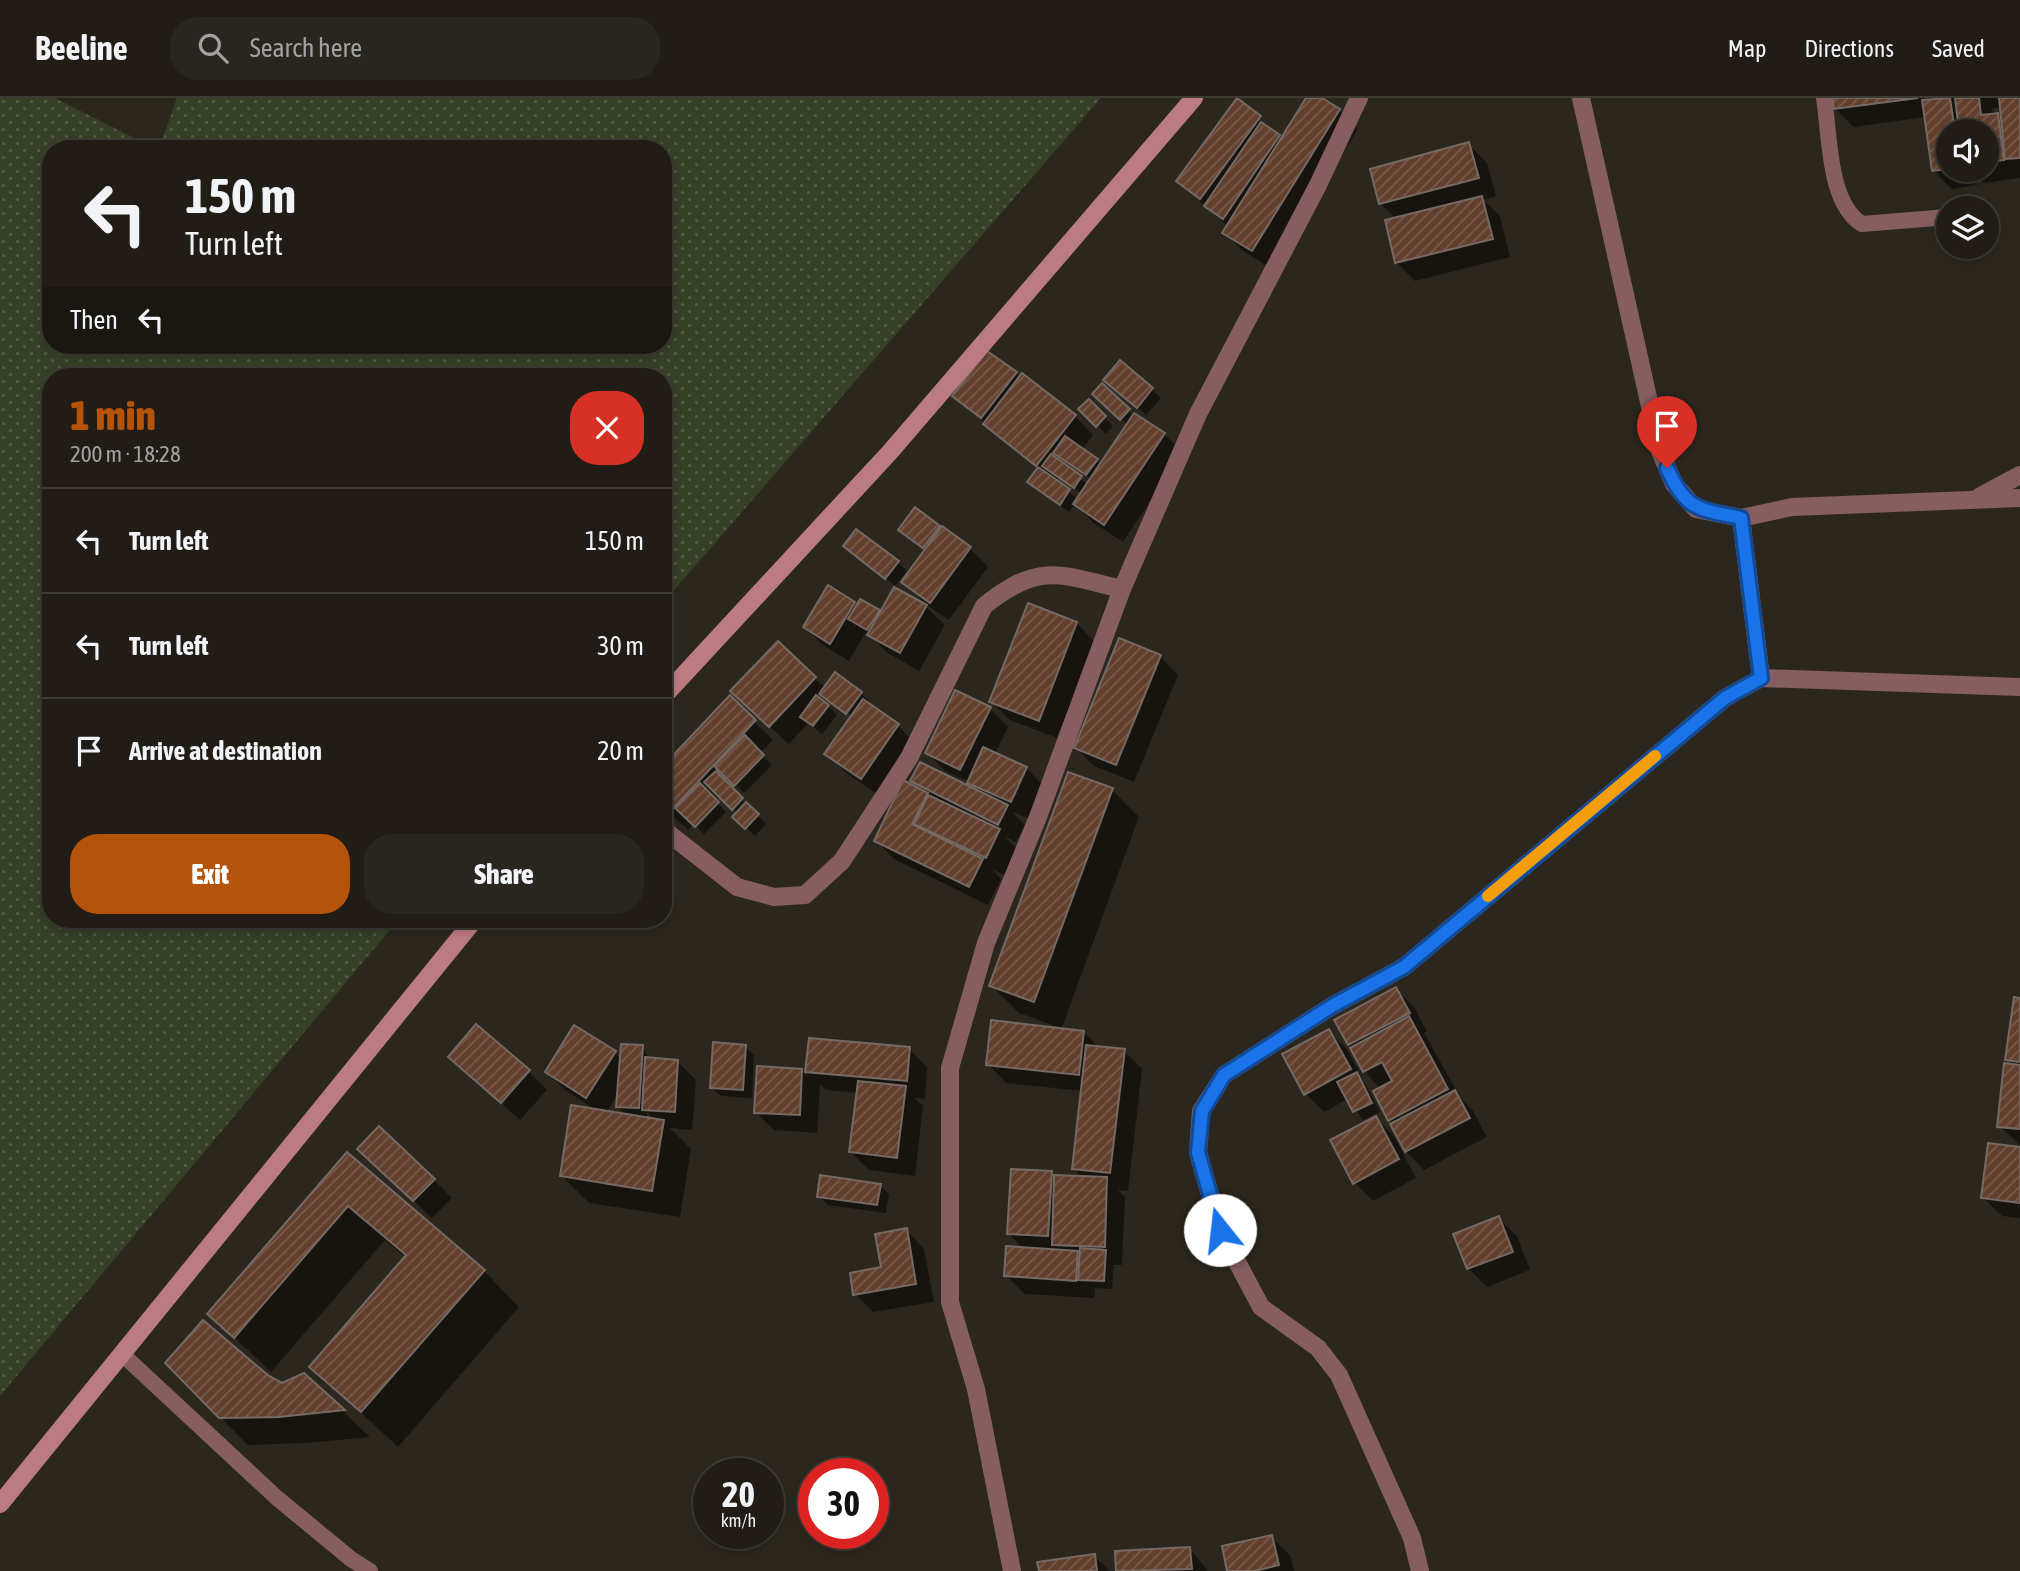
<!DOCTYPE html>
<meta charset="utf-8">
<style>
:root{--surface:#211d16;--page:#29261f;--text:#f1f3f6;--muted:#a2a2a1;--line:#3e3b35;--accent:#b45309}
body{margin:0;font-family:"Asap Condensed",sans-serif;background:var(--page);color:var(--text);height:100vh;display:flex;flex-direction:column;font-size:26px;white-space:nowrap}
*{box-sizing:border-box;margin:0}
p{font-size:23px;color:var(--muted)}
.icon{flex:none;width:38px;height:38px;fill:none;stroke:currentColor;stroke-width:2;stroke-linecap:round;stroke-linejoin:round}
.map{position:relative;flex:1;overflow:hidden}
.details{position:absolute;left:42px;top:270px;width:630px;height:560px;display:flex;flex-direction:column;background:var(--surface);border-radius:28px;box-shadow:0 4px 10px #0003,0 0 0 2px var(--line)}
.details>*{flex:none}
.guide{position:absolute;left:42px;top:42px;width:630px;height:214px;border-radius:28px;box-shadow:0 4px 10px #0003,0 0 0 2px var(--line);background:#211d16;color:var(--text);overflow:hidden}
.tools{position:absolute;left:1936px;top:21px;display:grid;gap:14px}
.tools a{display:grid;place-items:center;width:63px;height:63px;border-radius:50%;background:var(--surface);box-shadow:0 4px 10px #0003,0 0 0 2px var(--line);font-size:35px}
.speed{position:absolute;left:693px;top:1360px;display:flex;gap:14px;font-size:35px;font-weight:700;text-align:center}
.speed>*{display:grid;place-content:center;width:91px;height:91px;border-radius:50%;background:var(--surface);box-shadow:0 4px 10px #0003,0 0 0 2px var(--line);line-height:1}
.speed small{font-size:18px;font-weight:400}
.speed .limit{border:10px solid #d22;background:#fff;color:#111}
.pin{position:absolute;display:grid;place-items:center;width:60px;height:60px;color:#fff;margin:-72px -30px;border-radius:50% 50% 50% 0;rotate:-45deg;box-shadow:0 0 7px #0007}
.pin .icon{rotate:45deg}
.me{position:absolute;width:77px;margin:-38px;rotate:344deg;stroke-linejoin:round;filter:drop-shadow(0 0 5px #0008)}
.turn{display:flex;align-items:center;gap:24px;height:147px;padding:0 28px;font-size:32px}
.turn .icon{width:91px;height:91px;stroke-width:2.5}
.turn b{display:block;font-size:49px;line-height:60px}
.then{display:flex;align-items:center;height:66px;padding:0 28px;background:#0003;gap:14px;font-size:26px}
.round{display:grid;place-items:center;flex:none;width:74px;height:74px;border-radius:28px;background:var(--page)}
.overview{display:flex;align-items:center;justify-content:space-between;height:119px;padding:0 28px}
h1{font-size:42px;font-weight:800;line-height:52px;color:var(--accent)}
.button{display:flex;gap:14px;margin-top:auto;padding:14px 28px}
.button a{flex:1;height:80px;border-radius:28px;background:var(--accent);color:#fff;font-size:28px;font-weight:800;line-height:80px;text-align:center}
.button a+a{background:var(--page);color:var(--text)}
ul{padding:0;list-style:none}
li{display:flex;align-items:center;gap:21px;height:105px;padding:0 28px;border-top:2px solid var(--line)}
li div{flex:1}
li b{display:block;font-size:26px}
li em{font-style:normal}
header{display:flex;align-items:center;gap:42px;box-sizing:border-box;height:98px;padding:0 35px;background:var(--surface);border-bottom:2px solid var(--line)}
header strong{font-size:33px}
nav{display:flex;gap:38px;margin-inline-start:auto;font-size:24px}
.search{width:490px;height:63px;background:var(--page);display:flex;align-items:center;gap:18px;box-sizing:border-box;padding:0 24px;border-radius:28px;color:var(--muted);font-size:26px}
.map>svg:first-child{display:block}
</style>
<header>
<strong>Beeline</strong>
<div class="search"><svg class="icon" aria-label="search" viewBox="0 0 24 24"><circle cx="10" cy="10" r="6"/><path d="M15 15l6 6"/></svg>Search here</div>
<nav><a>Map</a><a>Directions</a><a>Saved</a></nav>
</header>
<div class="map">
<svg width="2020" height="1473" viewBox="0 0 2020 1473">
<defs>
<pattern id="green-dots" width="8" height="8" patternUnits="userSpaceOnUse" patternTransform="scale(1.75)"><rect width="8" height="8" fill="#364027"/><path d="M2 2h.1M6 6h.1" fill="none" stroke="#535b46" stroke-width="1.8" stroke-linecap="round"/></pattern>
<pattern id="building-hatch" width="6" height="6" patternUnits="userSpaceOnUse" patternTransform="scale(1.75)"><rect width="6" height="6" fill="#623f2d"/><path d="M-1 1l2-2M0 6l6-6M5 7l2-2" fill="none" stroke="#785a4b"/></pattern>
</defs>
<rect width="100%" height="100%" fill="#2c271e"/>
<!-- green -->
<path fill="url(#green-dots)" d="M0,0H55L156,51H51V247H663V51H159L177,0H1101L663,505V278H51V821H399L0,1298Z"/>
<!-- shadow -->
<g fill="#0007" fill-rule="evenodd">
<path d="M1308,0H1319L1339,13L1358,31L1271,170L1243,153L1224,135L1228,129L1178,83L1237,3L1282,42Z"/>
<path d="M1834,0H2020V80L1984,85L1976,77L1977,87L1952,91L1933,72L1926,19L1854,29L1835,11ZM2002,9L2003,23L1991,11ZM1948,33H1986V72H1948Z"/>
<path d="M1468,46L1487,65L1496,98L1483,102L1500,118L1510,159L1415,183L1397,165L1387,123L1396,121L1381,106L1372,72Z"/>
<path d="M1016,276L1075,318L1093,337L1082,352L1102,367L1128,327L1103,305L1102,288L1134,318L1164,336L1183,354L1123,444L1094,425L1075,406L1069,414L1038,393L1030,384L1039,372L954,298ZM1070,367L1092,382L1088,387L1067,370ZM1059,380L1082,396L1078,401L1056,384Z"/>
<path d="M1114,291H1152L1161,300L1146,317Z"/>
<path d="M1089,303L1113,328L1106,336L1081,311Z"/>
<path d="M939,429L970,450L988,469L949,522L925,506L904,484L926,453L900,431Z"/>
<path d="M845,448L898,464L907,473L895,488Z"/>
<path d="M829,490L857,509L881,516L895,491L926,509L945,527L919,573L888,555L866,534L849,563L823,547L805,529Z"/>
<path d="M1076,525L1095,544L1057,640L1010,622L991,604Z"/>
<path d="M778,545L825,590L836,577L861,595L870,604L868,607L898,628L916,646L880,698L845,674L827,655L854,619L830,602L826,606L837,617L822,636L808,625L789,646L751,611Z"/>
<path d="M1160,558L1178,577L1134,684L1094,668L1076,650Z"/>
<path d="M730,600L773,642L760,655L772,667L744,695L733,684L729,689L766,726L755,738L734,719L738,715L720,698L716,703L726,714L704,736L694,726L688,732L663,710Z"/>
<path d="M990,611L1008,629L995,656L1026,670L1045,689L1030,721L1012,714L1025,727L1016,744L1005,739L1017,751L1004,777L992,771L1001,781L988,807L894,761L876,742L922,693L912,683L979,694L970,684L945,673L927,654Z"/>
<path d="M1112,692L1139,719L1061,932L1084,934L1099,950L1124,953L1142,971L1128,1093L1118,1092L1125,1099L1122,1167H1114L1112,1191L1095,1190L1094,1200L1025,1196L1006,1178L1025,1152L1008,1135L1051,1075L1055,1079L1083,1080L1073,1070L1082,993L1006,985L988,966L1061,930L1019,915L991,887Z"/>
<path d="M1396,891L1414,909L1427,934L1424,935L1460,999L1473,1013L1487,1039L1424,1072L1406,1053L1390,1022L1381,991L1364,973L1349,946Z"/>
<path d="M2020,902V1047L1999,1028L2013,968L2007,961Z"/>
<path d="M1328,933L1347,951L1380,1014L1363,1022L1348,1001L1324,1014L1306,996Z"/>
<path d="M810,942L909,951L927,969L925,1001L915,1000L923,1008L915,1078L869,1072L851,1054L858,995L826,992L820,987L817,1035L774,1032L755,1014L801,972L807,978Z"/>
<path d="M745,948L754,957L752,1000L721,998L712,990Z"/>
<path d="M642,949L650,961L677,963L696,982L692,1032L670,1030L691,1051L680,1119L589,1105L561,1077L599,1014L565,992L547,974L615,955L621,961ZM619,995L618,1009L628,1018L606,1015ZM647,1014L655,1022L647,1021Z"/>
<path d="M450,959L528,973L547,992L520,1022Z"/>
<path d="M1375,1020L1394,1038L1416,1080L1373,1103L1355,1085Z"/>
<path d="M2020,1050V1120L2002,1118L1983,1100Z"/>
<path d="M347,1056L484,1173L519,1209L398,1349L311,1269L406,1160L385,1142L271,1274L209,1215Z"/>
<path d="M378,1069L434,1082L452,1100L432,1120Z"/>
<path d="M880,1087L889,1096L886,1115L828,1107L819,1098Z"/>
<path d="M1498,1120L1517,1138L1530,1172L1487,1189L1468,1170Z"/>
<path d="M906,1132L924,1151L934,1204L873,1214L855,1196L883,1170Z"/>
<path d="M167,1265L282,1287L304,1277L370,1339L307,1345L248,1347Z"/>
<path d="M1271,1439L1290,1457L1294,1473H1229Z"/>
<path d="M1190,1451L1208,1473H1118L1117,1455Z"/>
<path d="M1094,1458L1110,1473H1040Z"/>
</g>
<!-- building -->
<g fill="url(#building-hatch)" stroke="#756964" stroke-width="2">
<path d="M1237,0L1261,18L1200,101L1176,83Z"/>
<path d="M1306,0H1322L1340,11L1252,153L1222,135Z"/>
<path d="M1832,0H1918L1834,11Z"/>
<path d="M1950,0L1955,33H1948V71L1932,73L1922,2Z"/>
<path d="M1955,0H1979L1981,17L1998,15L2004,62L1986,64V33H1959Z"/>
<path d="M1999,0H2020V60L2005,61Z"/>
<path d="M1261,24L1280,37L1223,121L1204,108Z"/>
<path d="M1469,44L1479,80L1379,106L1370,71Z"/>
<path d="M1482,98L1493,141L1395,165L1385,122Z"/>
<path d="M987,253L1017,274L981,320L952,298Z"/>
<path d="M1120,262L1153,290L1137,310L1103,282Z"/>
<path d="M1022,275L1076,317L1036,368L983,326Z"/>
<path d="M1102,285L1130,311L1120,322L1092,296Z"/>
<path d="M1089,301L1106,318L1096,329L1078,311Z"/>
<path d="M1134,315L1165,335L1104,427L1073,406Z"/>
<path d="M1065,338L1098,361L1086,377L1053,355Z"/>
<path d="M1051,356L1082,378L1074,390L1042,368Z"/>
<path d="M1038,369L1070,391L1060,407L1027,384Z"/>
<path d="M915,409L940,428L923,450L898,432Z"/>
<path d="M942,428L971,449L930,505L901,484Z"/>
<path d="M856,431L899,463L885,481L843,448Z"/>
<path d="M828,487L855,504L830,546L803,529Z"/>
<path d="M894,489L927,507L900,555L867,537Z"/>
<path d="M860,501L880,512L867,532L848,521Z"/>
<path d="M1028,505L1077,524L1039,623L989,604Z"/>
<path d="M1119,540L1161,557L1116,667L1074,650Z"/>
<path d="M778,543L816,579L769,629L730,593Z"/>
<path d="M835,574L862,594L846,616L819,596Z"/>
<path d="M955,592L991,609L960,672L925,655Z"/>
<path d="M730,597L756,622L669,715L663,710V668Z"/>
<path d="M816,597L829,607L813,628L800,619Z"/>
<path d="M863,601L899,626L861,681L824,656Z"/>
<path d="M745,637L764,657L734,688L714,668Z"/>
<path d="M983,649L1027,669L1011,704L967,685Z"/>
<path d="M920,664L1008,707L998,727L910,683Z"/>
<path d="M716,673L743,700L732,712L704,684Z"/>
<path d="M1068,674L1113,690L1034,904L989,888Z"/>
<path d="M903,682L928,695L912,726L983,761L969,789L874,743Z"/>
<path d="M700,685L719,704L695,729L675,710Z"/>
<path d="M928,697L1000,731L986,760L914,726Z"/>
<path d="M746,704L759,716L745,731L732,719Z"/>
<path d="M1396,889L1410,915L1348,947L1334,922Z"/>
<path d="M2014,899L2020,900V964L2005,962Z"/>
<path d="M1409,918L1448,991L1388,1023L1373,993L1392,983L1382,964L1363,974L1350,950Z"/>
<path d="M991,922L1084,933L1079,977L986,967Z"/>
<path d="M476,926L530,972L501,1005L448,959Z"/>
<path d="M574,927L616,953L586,1000L545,974Z"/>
<path d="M1329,931L1351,971L1304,997L1282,956Z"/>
<path d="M809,940L910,949L907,983L805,974Z"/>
<path d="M713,944L746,947L743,992L710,990Z"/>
<path d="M621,946L643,947L639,1010L616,1009Z"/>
<path d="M1086,947L1125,951L1110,1075L1072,1071Z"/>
<path d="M645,959L678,962L675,1014L642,1012Z"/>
<path d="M2004,965L2020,967V1031L1997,1029Z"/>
<path d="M757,968L802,971L800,1017L754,1015Z"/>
<path d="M1357,974L1372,1005L1353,1014L1337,984Z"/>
<path d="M858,983L906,988L897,1060L849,1054Z"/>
<path d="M1455,992L1470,1020L1405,1054L1390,1026Z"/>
<path d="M571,1007L664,1022L652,1093L560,1078Z"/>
<path d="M1376,1018L1399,1061L1353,1086L1330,1042Z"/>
<path d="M379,1028L435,1081L413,1103L357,1051Z"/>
<path d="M1988,1045L2020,1049V1105L1981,1100Z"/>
<path d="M347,1054L485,1172L361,1314L309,1269L406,1157L348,1108L234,1240L207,1216Z"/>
<path d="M1011,1071L1052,1073L1048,1138L1007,1136Z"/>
<path d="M820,1077L881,1086L877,1107L817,1099Z"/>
<path d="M1054,1077L1107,1079L1105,1149L1052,1147Z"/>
<path d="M1499,1118L1513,1154L1467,1171L1453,1136Z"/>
<path d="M907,1130L916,1186L853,1197L850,1175L881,1169L875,1136Z"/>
<path d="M1006,1148L1078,1153L1076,1183L1004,1178Z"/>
<path d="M1080,1150L1106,1152L1104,1183L1078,1182Z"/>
<path d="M203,1222L269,1278L282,1285L304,1275L345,1312L279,1319L219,1320L165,1265Z"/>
<path d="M1272,1437L1279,1467L1255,1473H1227L1222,1448Z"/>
<path d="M1190,1449L1192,1471L1116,1473L1115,1453Z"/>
<path d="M1095,1456L1097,1473H1039L1037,1464Z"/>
</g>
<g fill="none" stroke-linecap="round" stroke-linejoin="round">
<!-- service -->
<g stroke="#865e62" stroke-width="16">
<path d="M1824,0C1830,38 1828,105 1862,126L1948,119"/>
<path d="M122,1256L277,1400L351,1461L370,1473"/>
</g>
<!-- minor -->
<g stroke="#865e62" stroke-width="18">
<path d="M1581,0L1660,353L1674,386L1696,411L1741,420L1792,409L2020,400"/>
<path d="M1979,399L2020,377"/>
<path d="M1761,580L2020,589"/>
<path d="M663,731L737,789L774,799L805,797L842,763L909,660L984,508C1039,464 1058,476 1122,491"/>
<path d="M1012,1473L976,1291L950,1204V970L986,845L1038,719L1122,491L1198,316L1318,87L1359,0"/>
<path d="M1420,1473L1412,1440L1339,1277L1318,1250L1261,1209L1220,1132L1198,1054L1201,1013L1224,977L1332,908L1404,869L1725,600L1761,580L1741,420"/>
</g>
<!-- secondary -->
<g stroke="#bb7b82" stroke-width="18">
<path d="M663,599L890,354L1194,0"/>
<path d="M0,1406L475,821"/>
</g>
</g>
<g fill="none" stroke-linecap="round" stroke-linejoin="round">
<defs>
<path id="route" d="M1220,1132L1198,1054L1202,1013L1224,977L1332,908L1404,869L1725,600L1761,580L1741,420C1699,411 1686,413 1667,370"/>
</defs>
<!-- route casing -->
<use href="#route" stroke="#114b97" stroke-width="18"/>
<!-- route -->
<use href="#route" stroke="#1a73e8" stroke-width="12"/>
<!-- slow -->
<path stroke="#f59e0b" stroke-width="12" d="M1488,798L1655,658"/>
</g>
</svg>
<div class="tools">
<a><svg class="icon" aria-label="sound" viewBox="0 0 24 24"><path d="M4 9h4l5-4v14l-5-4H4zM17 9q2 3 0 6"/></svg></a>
<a><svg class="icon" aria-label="layers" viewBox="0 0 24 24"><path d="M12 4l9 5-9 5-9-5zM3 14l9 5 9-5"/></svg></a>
</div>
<div class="speed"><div>20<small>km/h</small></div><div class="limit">30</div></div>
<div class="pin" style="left:1667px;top:370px;background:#d93025"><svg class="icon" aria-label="arrive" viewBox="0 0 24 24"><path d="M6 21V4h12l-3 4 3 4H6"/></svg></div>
<svg class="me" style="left:1220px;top:1132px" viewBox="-20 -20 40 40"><circle r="19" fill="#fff"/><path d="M0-13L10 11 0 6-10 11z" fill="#1a73e8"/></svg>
<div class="guide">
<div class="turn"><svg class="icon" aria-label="left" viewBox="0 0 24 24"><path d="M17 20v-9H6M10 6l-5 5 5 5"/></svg><div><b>150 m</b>Turn left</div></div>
<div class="then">Then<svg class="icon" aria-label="left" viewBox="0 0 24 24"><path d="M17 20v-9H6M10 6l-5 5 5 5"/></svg></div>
</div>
<section class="details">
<div class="overview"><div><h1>1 min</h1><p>200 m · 18:28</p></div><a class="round" style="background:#d93025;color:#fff"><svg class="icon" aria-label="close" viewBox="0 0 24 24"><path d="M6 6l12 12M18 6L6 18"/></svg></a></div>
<ul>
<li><svg class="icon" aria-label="left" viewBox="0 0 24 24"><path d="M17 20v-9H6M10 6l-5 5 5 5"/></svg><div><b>Turn left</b></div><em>150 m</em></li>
<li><svg class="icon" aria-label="left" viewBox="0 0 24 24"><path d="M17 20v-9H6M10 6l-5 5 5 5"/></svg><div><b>Turn left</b></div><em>30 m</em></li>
<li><svg class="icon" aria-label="arrive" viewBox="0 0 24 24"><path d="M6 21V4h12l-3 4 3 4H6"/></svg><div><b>Arrive at destination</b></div><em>20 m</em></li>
</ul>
<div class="button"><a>Exit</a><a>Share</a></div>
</section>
</div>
